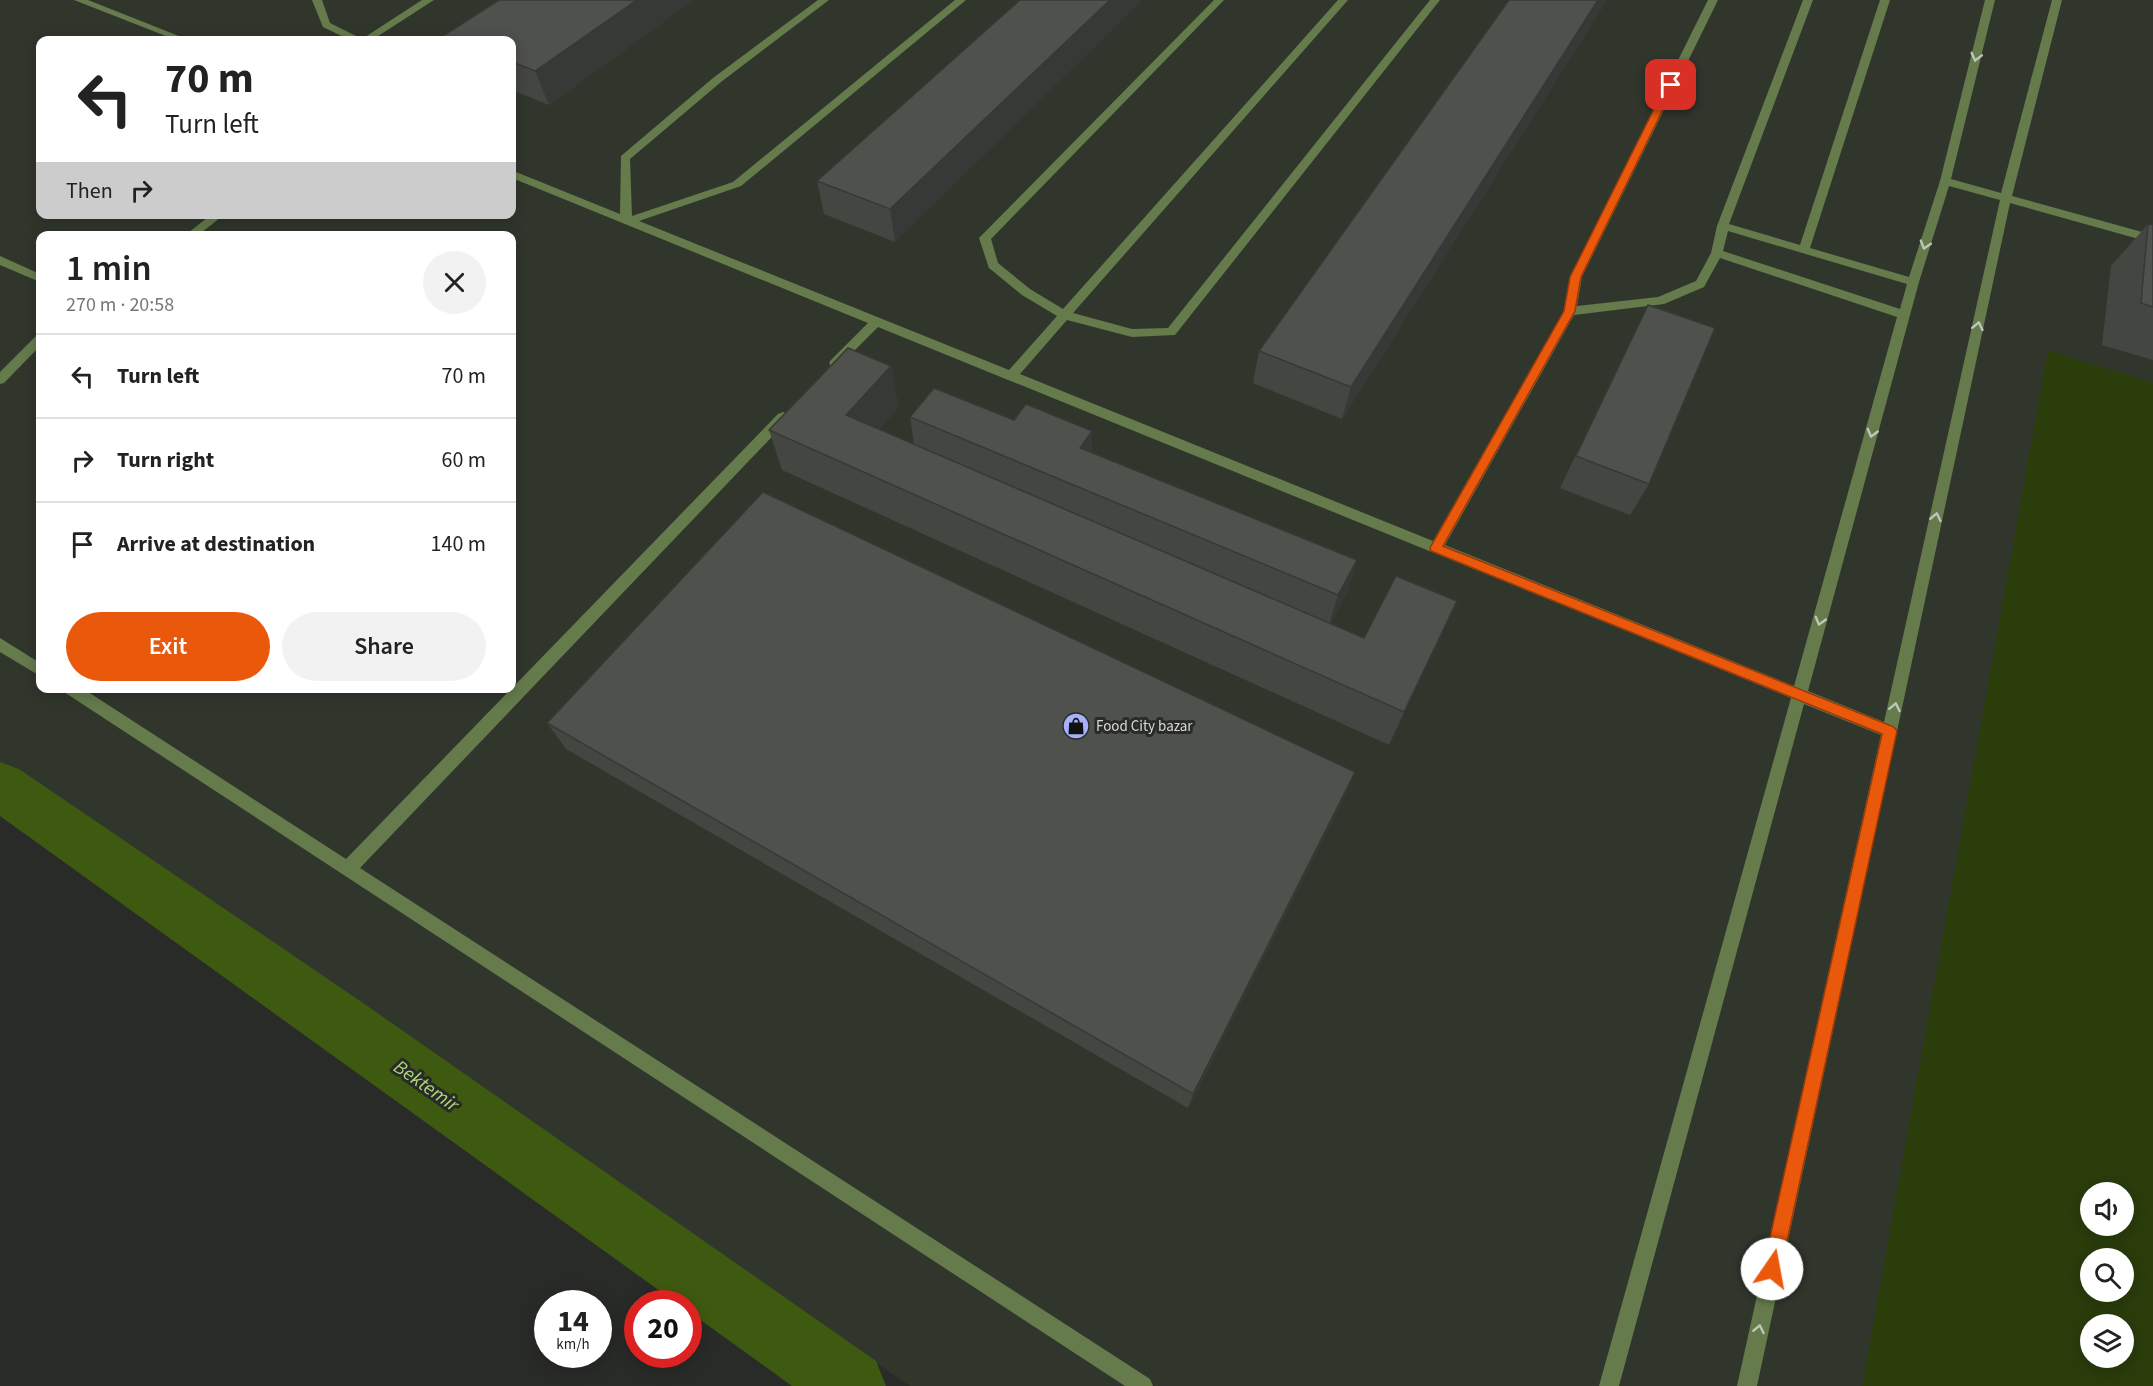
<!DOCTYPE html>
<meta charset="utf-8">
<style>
:root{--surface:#fff;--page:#f2f2f2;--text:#222;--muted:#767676;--line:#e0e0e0;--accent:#ea580c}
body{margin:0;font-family:"Source Sans 3",sans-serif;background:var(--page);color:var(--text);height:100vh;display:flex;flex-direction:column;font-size:22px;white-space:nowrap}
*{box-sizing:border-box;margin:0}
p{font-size:20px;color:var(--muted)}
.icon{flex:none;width:33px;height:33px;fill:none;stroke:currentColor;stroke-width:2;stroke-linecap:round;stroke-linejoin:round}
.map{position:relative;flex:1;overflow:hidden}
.side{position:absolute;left:36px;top:231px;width:480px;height:462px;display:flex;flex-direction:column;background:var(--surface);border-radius:12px;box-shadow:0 3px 15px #0003}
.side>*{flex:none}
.top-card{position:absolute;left:36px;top:36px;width:480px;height:183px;border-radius:12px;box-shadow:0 3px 15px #0003;background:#fff;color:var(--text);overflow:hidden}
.fabs{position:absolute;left:2080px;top:1182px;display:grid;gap:12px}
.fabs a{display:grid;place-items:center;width:54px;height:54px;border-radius:50%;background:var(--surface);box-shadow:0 3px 15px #0003;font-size:30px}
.speed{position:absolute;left:534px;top:1290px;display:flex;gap:12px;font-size:30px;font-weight:700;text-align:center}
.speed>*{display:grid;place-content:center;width:78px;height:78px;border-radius:50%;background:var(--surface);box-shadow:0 3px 15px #0003;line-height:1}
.speed small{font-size:15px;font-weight:400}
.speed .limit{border:9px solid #d22;background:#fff;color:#111}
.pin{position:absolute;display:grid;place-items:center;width:51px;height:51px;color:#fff;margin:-26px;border-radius:12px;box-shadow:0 3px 9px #0006}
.me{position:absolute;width:66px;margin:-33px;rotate:12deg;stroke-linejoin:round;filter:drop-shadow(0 0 4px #0008)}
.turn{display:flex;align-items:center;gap:21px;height:126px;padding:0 30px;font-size:27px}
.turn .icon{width:78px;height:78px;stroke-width:2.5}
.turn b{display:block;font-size:42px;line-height:51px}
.then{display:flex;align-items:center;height:57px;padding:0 30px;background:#0003;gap:12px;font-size:22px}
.round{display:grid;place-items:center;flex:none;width:63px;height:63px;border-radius:32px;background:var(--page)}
.summary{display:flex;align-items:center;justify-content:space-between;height:102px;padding:0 30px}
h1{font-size:36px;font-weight:600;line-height:45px}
.primary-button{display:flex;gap:12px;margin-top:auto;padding:12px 30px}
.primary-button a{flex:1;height:69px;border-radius:36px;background:var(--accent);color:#fff;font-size:24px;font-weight:600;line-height:69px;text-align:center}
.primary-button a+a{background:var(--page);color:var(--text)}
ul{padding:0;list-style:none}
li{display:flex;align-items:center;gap:18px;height:84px;padding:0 30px;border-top:2px solid var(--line)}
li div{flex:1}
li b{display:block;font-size:22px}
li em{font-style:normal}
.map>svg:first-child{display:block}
</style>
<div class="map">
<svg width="2153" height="1386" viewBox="0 0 2153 1386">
<rect width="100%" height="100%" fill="#292b28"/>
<!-- built -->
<path fill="#31362d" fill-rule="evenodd" d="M0,0H2153V1386H910L0,763ZM40,40H512V214H40ZM40,236H512V688H40ZM2091,1192H2124V1226H2091ZM2091,1258H2124V1292H2091ZM2091,1324H2124V1358H2091Z"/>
<!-- green -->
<path fill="#2a3d0b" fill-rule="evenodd" d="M2048,350L2153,383V1386H1862ZM2091,1192H2124V1226H2091ZM2091,1258H2124V1292H2091ZM2091,1324H2124V1358H2091Z"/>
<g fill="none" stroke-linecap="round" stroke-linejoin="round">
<!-- canal -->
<path fill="#3e5a10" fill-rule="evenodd" d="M0,762L19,769L363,1003L876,1361L886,1386H792L688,1311V1304H678L0,816Z"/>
<!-- minor -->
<g fill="#657b4c" fill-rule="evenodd">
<path d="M74,0H88L189,40H176Z"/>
<path d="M312,0H322L330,23L362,39L422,0H434L372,40H350L323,27Z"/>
<path d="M818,0H829L721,82L630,159L632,216L733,182L955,0H966L741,186L639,221L1009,370L1057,316L1022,295L989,268L979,238L1214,0H1224L991,239L998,263L1030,289L1063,309L1338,0H1348L1073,313L1132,329L1168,328L1430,0H1440L1175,335L1132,337L1067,320L1020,374L1433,541L1564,311L1570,277L1708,0H1718L1582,277L1577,306L1658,297L1696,281L1711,253L1717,226L1803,0H1813L1729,224L1800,245L1880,0H1890L1810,248L1909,277L1940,181L1985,0H1995L1951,179L2001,193L2052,0H2062L2012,196L2153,235V243L2010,203L1757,1386H1737L1881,735L1804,704L1619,1386H1599L1791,698L878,327L839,366H831L829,363L831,360L868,323L512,178V171L516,172L620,214L621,156L713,78ZM1949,186L2000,200L1884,722L1808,691L1919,282ZM1728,231L1907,284L1900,309L1723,251ZM1720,258L1897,317L1794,686L1445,545L1574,315L1664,304L1704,287Z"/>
<path d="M212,214H225L197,236H184Z"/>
<path d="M0,256L40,274V282L0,265Z"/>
<path d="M40,335V346L4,383L0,384V372L36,336Z"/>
<path d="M783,412L788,414L789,417L788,420L360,868L1150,1379L1153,1386H1125L64,692L62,688H82L346,859L778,414Z"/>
<path d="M0,638L40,663V676L0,652Z"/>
</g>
</g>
<!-- wall -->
<g fill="#444642">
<path d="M693,0L549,105L512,90V40H445L443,36Z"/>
<path d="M1020,0L895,242L824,214L817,181Z"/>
<path d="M1509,0H1607L1342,419L1253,383L1259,351Z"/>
<path d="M2148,224L2153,225V360L2102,345L2111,266Z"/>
<path d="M1648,305L1649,484L1630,515L1560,488L1632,338Z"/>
<path d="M891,366L898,407L879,429L914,444L910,417L1092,453L1348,590L1330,623L1364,638L1457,601L1389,745L782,470L769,430Z"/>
<path d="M547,723L1355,772L1344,797L1188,1108L566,749Z"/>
</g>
<!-- shaded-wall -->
<g fill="#373936">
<path d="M637,0H693L549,105L535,71Z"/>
<path d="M1110,0H1143L895,242L890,209Z"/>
<path d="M1598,0H1607L1342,419L1351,387Z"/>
<path d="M891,366L898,407L855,455L846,415Z"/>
<path d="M1092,431V462L1080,448Z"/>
<path d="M1357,560L1348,590L1329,624L1338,595Z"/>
<path d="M1457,601L1441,638L1389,745L1404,712Z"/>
<path d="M1355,772L1344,797L1188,1108L1193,1094Z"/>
</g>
<!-- building -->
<g fill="#4f514d" stroke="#373936" stroke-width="1.5">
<path d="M499,0H637L535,71L512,62V40H454L443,36Z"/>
<path d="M1020,0H1110L890,209L817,181Z"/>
<path d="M1509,0H1598L1351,387L1259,351Z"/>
<path d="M2148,224L2153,225V307L2141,303Z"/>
<path d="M1648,305L1715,328L1649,484L1576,456Z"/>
<path d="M848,348L891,366L846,415L1364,638L1396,576L1457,601L1404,712L769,430Z"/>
<path d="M934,388L1014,420L1026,404L1092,431L1080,448L1357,560L1338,595L910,417Z"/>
<path d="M763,492L1355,772L1193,1094L547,723Z"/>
</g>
<!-- one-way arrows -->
<defs><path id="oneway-chevron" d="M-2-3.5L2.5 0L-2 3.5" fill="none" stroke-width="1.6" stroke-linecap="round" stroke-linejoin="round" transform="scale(1.5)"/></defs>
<g stroke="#c1c6bb">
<use href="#oneway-chevron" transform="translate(1976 57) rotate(104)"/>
<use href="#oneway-chevron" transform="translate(1925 245) rotate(107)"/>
<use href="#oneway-chevron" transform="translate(1978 326) rotate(-78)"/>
<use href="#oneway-chevron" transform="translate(1872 433) rotate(105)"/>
<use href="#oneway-chevron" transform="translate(1936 517) rotate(-78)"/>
<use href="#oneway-chevron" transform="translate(1820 621) rotate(105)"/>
<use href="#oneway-chevron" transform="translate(1895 707) rotate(-78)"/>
<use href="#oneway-chevron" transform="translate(1759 1329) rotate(-78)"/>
</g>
<!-- route -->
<path fill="#ea580c" stroke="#983908" stroke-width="1.5" d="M1667,83L1675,85L1581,277L1575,311L1443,546L1894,727L1897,731L1781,1269L1778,1275L1772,1278L1766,1275L1763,1269L1882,734L1431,551L1430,548L1564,311L1570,277Z"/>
<!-- icons -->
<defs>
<symbol id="shop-disc" viewBox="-11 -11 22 22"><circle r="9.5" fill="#a8b0fc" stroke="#292b28"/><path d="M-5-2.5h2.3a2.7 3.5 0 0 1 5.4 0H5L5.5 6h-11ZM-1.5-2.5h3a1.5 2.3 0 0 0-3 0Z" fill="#111"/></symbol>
</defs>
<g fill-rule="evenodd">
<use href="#shop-disc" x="1061" y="711" width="30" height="30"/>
</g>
<g text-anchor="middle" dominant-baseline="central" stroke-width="6" stroke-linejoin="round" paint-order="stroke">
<!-- poi labels -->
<g font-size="15" fill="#d8d9d7" stroke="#292b28" text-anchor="start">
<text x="1096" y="726">Food City bazar</text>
</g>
<!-- near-water labels -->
<g font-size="20" font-style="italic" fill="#acd676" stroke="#292b28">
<text transform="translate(426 1086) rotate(35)">Bektemir</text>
</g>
</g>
</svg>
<div class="fabs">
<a><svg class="icon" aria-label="sound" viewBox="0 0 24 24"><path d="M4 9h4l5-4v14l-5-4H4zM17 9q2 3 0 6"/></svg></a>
<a><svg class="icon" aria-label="search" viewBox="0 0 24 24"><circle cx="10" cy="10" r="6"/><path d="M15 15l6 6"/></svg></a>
<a><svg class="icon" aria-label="layers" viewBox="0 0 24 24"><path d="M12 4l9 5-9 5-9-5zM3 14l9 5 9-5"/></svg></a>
</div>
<div class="speed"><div>14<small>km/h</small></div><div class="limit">20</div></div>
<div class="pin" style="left:1671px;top:85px;background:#d93025"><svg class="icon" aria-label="arrive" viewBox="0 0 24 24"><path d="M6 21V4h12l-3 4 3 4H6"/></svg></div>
<svg class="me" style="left:1772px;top:1269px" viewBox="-20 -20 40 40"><circle r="19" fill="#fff"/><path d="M0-13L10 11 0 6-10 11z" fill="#ea580c"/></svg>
<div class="top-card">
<div class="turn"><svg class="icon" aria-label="left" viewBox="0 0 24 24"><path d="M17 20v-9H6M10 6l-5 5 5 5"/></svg><div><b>70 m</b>Turn left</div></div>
<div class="then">Then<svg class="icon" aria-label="right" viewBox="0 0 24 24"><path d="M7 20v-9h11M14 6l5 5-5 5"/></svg></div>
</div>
<section class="side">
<div class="summary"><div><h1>1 min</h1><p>270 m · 20:58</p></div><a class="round"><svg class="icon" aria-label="close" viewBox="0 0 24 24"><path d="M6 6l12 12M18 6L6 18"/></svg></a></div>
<ul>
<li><svg class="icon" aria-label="left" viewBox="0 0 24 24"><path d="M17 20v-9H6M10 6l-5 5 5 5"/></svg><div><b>Turn left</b></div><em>70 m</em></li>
<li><svg class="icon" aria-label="right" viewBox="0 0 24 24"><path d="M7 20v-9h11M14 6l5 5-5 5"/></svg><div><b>Turn right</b></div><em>60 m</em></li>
<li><svg class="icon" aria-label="arrive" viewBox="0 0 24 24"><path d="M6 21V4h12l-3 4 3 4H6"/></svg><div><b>Arrive at destination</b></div><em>140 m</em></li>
</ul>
<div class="primary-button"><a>Exit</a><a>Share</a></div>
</section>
</div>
